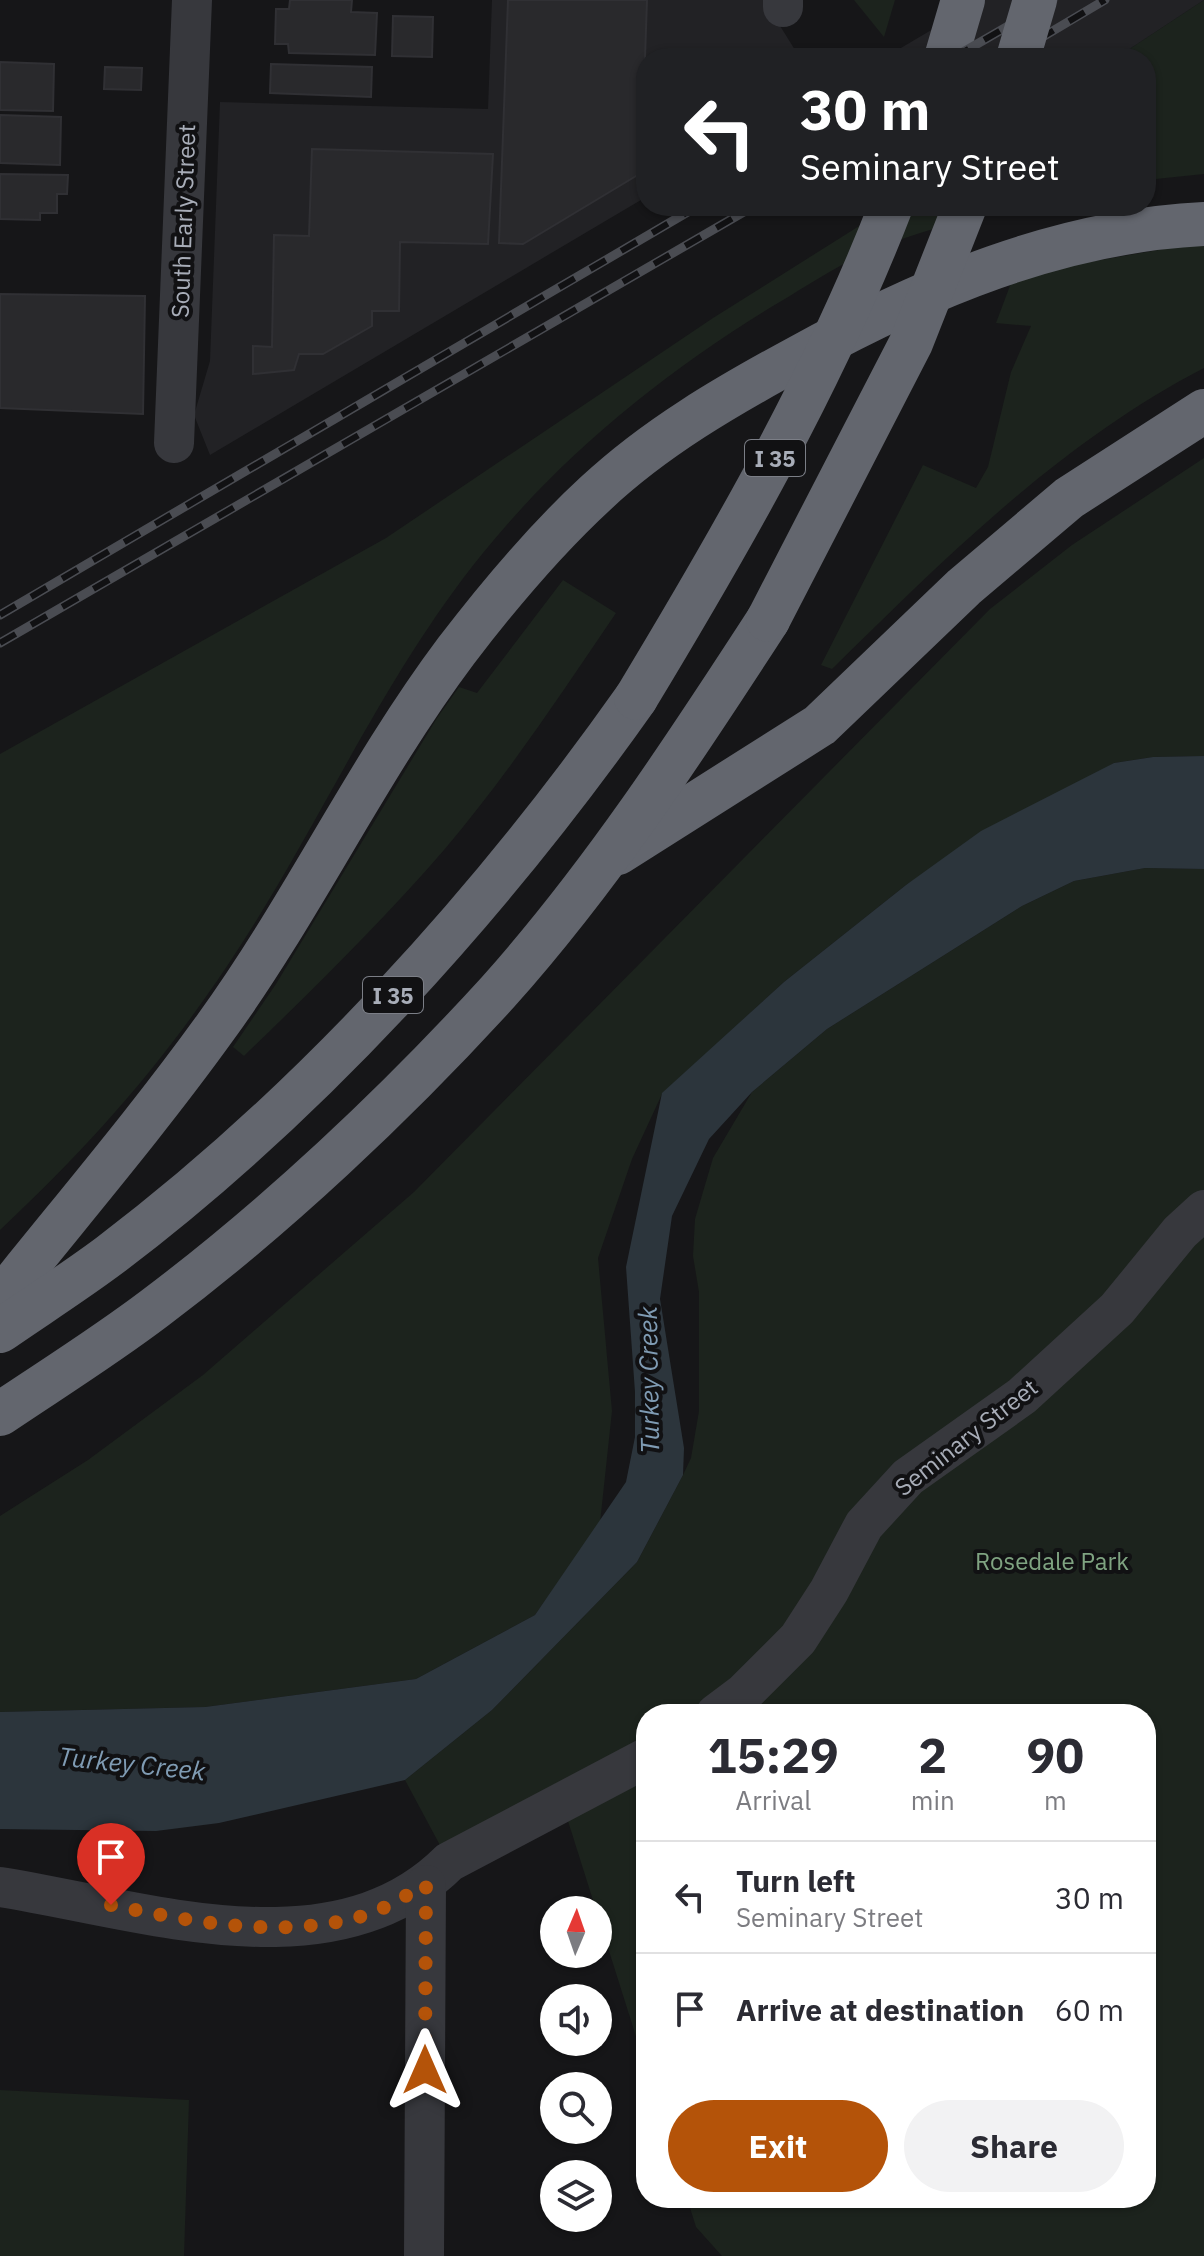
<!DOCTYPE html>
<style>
:root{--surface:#fff;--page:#f2f2f3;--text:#2b2b33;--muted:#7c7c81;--line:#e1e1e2;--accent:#b45309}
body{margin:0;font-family:"IBM Plex Sans",sans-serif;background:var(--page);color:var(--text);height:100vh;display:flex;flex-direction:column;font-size:30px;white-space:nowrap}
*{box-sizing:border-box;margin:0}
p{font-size:26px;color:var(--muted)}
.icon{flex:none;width:44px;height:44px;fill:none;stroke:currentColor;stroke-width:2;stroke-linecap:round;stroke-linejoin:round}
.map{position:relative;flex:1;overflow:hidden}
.panel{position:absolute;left:636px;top:1704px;width:520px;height:504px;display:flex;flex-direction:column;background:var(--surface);border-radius:32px;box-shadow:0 2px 6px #0004}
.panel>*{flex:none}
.top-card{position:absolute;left:636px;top:48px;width:520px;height:168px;border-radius:32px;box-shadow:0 2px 6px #0004;background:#202124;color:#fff;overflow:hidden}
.needle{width:52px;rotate:2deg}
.buttons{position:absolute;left:540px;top:1896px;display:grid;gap:16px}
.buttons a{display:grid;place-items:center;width:72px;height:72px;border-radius:50%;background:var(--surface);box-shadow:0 2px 6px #0004;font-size:40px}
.pin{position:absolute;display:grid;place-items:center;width:68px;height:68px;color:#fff;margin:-82px -34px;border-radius:50% 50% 50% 0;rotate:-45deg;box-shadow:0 0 8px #0007}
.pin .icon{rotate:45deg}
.me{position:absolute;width:88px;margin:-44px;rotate:0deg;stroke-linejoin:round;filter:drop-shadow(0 0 6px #0008)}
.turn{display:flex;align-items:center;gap:28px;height:168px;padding:0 32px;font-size:36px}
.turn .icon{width:104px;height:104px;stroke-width:2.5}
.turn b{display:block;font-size:56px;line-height:68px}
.eta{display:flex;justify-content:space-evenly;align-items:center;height:136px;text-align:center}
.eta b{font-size:48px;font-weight:700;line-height:56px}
.primary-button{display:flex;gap:16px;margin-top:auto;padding:16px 32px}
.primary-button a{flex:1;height:92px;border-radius:48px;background:var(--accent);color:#fff;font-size:32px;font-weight:700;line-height:92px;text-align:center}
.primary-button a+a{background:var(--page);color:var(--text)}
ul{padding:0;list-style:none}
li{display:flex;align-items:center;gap:24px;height:112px;padding:0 32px;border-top:2px solid var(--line)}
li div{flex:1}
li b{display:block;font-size:30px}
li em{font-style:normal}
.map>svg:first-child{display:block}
</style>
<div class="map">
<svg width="1204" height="2256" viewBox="0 0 1204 2256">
<rect width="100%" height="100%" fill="#161618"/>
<!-- built -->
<g fill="#222225">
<path d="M492,0H764L800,58H646V197L210,455L194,415L210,361L220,102L488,109Z"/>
<path d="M982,0H1204L1116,58H884Z"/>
</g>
<!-- green -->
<g fill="#1c231d">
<path d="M854,0H895L884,37Z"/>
<path d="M1204,0V174L1146,180V58H1116Z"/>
<path d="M891,206H1018C967,221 911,232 862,255C833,268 805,287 778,303C667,370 565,452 483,553C387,671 326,812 244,940C171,1054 99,1137 0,1230V754L386,538L713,318Z"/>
<path d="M1204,242V368C1061,442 945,558 832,669L821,665L923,465L976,488L988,467L1011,372L1031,326L996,323L1014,275Z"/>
<path d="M1204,458V756L1153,757L1114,763L906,885L784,982L662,1094L632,1159L598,1258L612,1411L600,1523L535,1615L416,1679L205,1707L0,1712V1516L88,1460L203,1375L414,1192L990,609L1072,545Z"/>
<path d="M563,580L616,613C561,694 507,776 444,850C381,923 313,989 244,1056L233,1047L276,984L437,718L459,687L477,693Z"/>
<path d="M1145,868L1204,869V2256H722L696,2227L687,2198H1146V1714H646V2068L562,1802L449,1862L405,1780L492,1710L637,1562L683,1475L691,1458L699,1411V1292L693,1256L695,1219L713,1158L752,1092L827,1029L1022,906L1074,881Z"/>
<path d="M0,2090L189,2100L184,2256H0Z"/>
</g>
<!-- water -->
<path fill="#2c353c" d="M1204,756V869L1145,868L1074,881L1022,906L827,1029L752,1092L709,1139L672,1216L660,1299L684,1448L683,1475L637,1562L492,1710L405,1780L219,1823L156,1831L0,1829V1712L205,1707L416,1679L535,1615L626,1482L635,1437V1392L626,1267L662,1093L784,982L906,885L981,831L1114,763L1153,757Z"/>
<!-- building -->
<g fill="#29292c" stroke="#303034" stroke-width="2">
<path d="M290,0H352L351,12L377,13L375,55L289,53L288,44H275L276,9H289Z"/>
<path d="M508,0H647L641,173L523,244L499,243Z"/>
<path d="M393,16L433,17L432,57L392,56Z"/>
<path d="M0,62L54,64L53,111L0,110Z"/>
<path d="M271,64L372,67L371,97L270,93Z"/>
<path d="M105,67L142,68L141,90L104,89Z"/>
<path d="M0,115L61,117L60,165L0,163Z"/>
<path d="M312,149L493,154L488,244L400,242L399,311H372V326L323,354H299L294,370L253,374V346L272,347L274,235L309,236Z"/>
<path d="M0,174L68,175L67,194H57V213H40V220L0,219Z"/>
<path d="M0,294L145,296L143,414L0,408Z"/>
</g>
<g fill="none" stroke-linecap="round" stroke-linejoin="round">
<!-- minor -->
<g stroke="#37383d" stroke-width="40">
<path d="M783,7V0"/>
<path d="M174,443L192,0"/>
<path d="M716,1714L744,1693L798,1639L829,1591L864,1525L908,1477L1022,1396L1117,1309L1180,1232L1204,1210"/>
<path d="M0,1887C140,1909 334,1977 449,1862L646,1758"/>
<path d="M424,2256L426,1885"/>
</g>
<!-- highway -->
<g stroke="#63666e" stroke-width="44">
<path d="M946,58L963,0"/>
<path d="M618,853L820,725L964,587L1069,498L1204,411"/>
<path d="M0,1300C72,1210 148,1121 215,1028C303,907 366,771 456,651C498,596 545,540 596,493C656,437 727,396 799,357C925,288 1059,231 1204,224"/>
<path d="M0,1331C36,1306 74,1282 110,1255C310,1104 492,902 636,698"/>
<path d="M0,1414C52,1379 105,1346 155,1308C276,1217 396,1104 498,992C600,878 685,748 768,620"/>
</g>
<defs>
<g id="rail">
<path d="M953,58L1053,0"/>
<path d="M1007,58L1105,0"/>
<path d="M0,615L698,206"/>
<path d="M0,643L754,206"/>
</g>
</defs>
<!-- rail casing -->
<use href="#rail" stroke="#4a4c52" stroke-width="9"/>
<!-- rail -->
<use href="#rail" stroke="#111113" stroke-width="6" stroke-dasharray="18" stroke-linecap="butt"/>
<!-- highway-bridge -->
<g stroke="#63666e" stroke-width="44">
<path d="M1018,58L1035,0"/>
<path d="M768,620L911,343L965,206"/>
<path d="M636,698C732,539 824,379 891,206"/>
</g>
</g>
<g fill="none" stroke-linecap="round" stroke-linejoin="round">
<!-- route -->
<path stroke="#b45309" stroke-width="14" stroke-dasharray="0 25.2" d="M111,1905C194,1922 282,1940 366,1915C386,1909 407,1894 426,1885L425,2070"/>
</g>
<g text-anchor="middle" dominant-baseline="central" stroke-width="8" stroke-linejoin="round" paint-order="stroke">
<!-- shield labels -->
<g fill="#111113" stroke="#7b7e86" stroke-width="2">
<rect x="745" y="440" width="60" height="36" rx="6"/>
<rect x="363" y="977" width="60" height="36" rx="6"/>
</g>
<g font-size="22" font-weight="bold" fill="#a8adb8">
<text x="775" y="458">I 35</text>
<text x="393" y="995">I 35</text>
</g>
<!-- street labels -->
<g font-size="24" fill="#a8adb8" stroke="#111113">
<text transform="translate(183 221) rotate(-88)">South Early Street</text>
<text transform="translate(966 1437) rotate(-38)">Seminary Street</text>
</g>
<!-- park labels -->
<g font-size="24" fill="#7fa381" stroke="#111113">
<text x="1052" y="1561">Rosedale Park</text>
</g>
<!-- water labels -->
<g font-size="26" font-style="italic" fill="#7f9bb3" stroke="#111113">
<text transform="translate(648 1380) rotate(-91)">Turkey Creek</text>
<text transform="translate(132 1763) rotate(6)">Turkey Creek</text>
</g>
</g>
</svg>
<div class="buttons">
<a><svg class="needle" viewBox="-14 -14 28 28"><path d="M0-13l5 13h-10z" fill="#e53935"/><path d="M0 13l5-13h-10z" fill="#7c7c81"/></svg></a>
<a><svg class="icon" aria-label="sound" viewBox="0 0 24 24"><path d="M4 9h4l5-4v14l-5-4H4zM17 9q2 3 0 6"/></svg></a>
<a><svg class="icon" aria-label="search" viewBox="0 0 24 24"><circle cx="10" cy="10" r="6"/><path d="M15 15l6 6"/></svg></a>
<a><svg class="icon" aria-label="layers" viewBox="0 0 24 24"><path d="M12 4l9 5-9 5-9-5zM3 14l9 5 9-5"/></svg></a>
</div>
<div class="pin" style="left:111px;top:1905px;background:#d93025"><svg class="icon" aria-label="arrive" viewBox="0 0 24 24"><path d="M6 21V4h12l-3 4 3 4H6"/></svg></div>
<svg class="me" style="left:425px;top:2070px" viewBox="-20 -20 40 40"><path d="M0-17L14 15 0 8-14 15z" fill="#b45309" stroke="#fff" stroke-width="4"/></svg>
<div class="top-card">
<div class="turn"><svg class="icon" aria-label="left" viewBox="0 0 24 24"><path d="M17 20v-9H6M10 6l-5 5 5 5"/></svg><div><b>30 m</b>Seminary Street</div></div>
</div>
<section class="panel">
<div class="eta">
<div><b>15:29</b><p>Arrival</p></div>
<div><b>2</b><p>min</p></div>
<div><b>90</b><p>m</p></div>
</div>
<ul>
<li><svg class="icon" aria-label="left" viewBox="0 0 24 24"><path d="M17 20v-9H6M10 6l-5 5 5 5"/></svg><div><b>Turn left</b><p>Seminary Street</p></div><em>30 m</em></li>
<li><svg class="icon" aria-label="arrive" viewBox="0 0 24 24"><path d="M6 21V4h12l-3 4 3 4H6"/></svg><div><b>Arrive at destination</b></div><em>60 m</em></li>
</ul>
<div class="primary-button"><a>Exit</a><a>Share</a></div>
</section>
</div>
